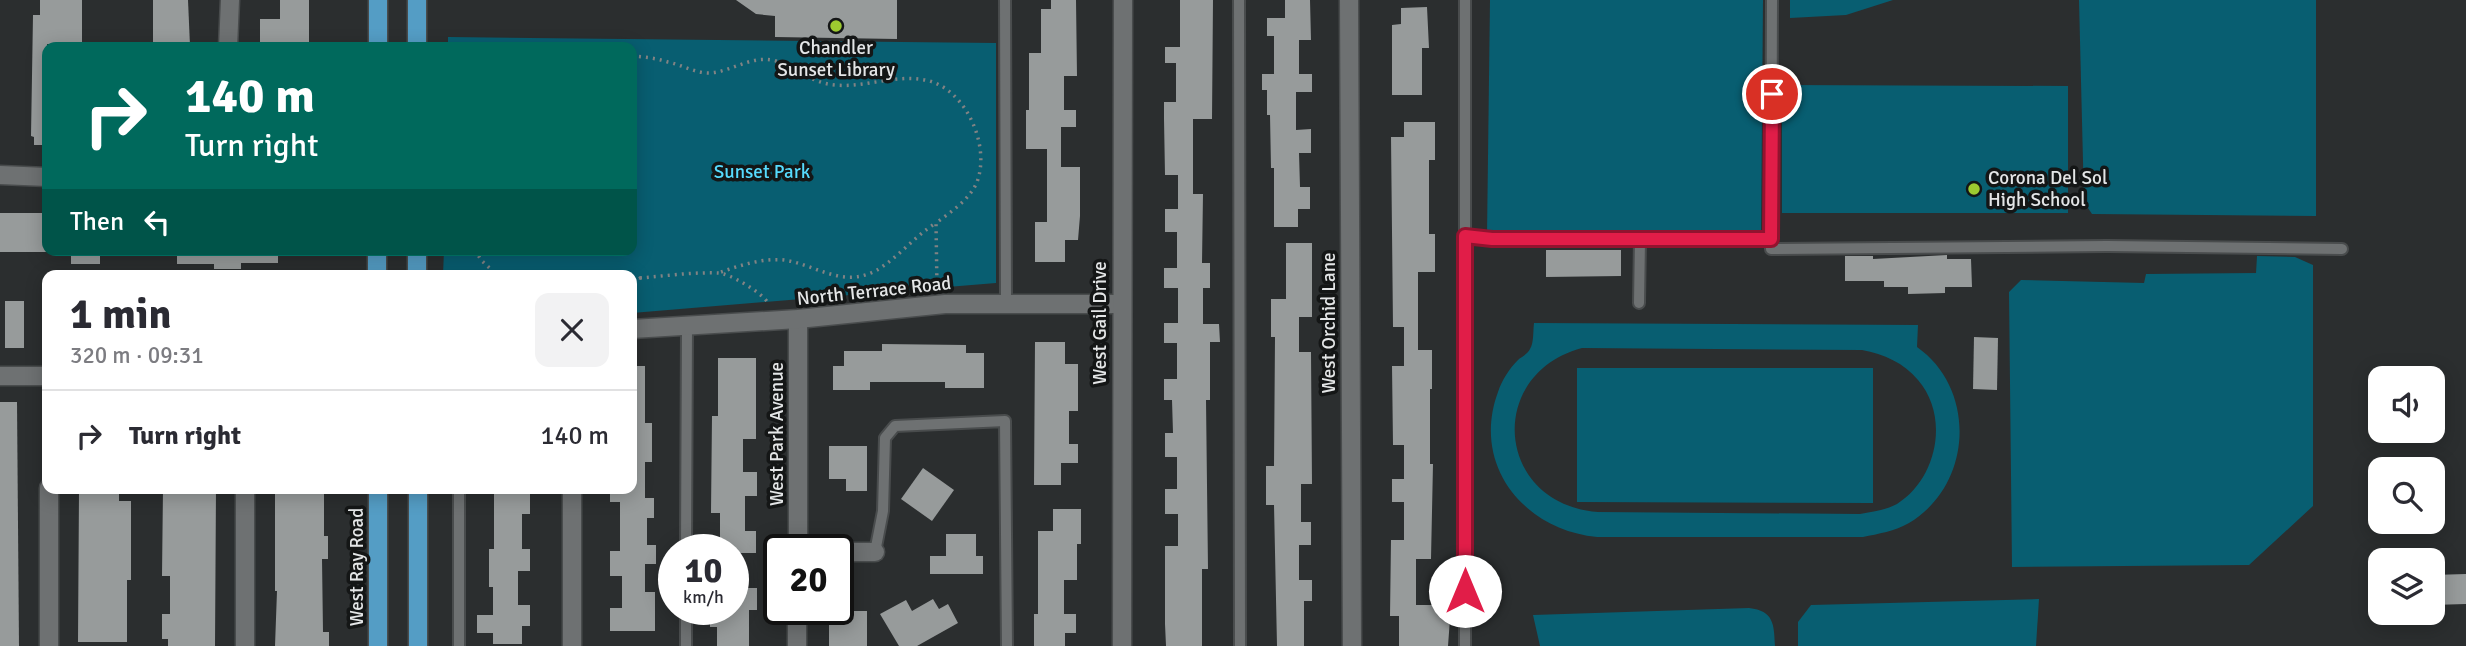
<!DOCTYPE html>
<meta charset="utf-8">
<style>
:root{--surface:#fff;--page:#f2f2f3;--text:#2b2b33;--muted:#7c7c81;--line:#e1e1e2}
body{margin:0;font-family:Signika,sans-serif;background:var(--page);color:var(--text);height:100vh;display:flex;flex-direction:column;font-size:26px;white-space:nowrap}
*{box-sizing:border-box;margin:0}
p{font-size:23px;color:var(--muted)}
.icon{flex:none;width:38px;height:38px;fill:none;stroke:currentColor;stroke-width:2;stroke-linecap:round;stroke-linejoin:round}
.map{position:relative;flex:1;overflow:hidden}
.details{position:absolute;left:42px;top:270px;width:595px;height:224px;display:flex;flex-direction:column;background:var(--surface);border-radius:14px;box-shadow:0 4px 18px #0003}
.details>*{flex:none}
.guide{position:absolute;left:42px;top:42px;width:595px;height:214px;border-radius:14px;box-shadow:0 4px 18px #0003;background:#00695c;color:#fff;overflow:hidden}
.buttons{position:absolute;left:2368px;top:366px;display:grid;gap:14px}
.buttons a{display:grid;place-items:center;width:77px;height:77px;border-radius:14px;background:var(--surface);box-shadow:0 4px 18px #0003;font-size:35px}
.speed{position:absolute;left:658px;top:534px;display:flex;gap:14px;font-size:35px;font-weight:700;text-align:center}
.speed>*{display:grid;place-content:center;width:91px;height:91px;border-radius:50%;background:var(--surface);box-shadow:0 4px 18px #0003;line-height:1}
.speed small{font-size:18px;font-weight:400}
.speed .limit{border:4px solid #111;border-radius:10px;background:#fff;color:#111}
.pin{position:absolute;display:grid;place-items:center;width:60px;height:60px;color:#fff;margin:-30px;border:4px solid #fff;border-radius:50%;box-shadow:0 2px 7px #0007}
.me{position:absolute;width:77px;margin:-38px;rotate:0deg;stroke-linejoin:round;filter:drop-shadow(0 0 5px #0008)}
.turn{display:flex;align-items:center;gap:24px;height:147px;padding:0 28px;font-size:32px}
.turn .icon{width:91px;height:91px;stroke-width:2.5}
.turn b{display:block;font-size:49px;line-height:60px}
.then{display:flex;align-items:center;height:66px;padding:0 28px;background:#0003;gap:14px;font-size:26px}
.round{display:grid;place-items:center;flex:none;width:74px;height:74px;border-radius:14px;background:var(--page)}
.head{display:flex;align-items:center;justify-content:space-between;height:119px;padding:0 28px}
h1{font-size:42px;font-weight:700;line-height:52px}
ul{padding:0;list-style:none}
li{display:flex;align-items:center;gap:21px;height:91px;padding:0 28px;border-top:2px solid var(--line)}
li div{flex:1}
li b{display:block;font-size:26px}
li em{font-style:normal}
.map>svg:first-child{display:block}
</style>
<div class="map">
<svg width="2466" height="646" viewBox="0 0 2466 646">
<rect width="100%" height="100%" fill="#2b2e2f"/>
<!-- green -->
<g fill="#085e71" fill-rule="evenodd">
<path d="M1490,0H1763L1761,233L1487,235Z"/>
<path d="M1790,0H1893L1846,15L1790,18Z"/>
<path d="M2079,0H2316V216L2092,214L2084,202Z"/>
<path d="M448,37L996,43V283L632,313V275H443L444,250H632V47H448Z"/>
<path d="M1782,85L2068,86V213H1782Z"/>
<path d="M2257,256L2295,257L2313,265V506L2249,565L2012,567L2009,292L2021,280L2144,283L2146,274L2256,273Z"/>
<path d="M1534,323L1918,325L1917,347C1977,389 1973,485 1909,523C1895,531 1878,534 1863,537H1597C1524,530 1471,465 1498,392C1502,380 1509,369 1518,360C1521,357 1528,354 1530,349C1534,343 1533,330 1534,323ZM1582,348L1862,350C1884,354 1904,363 1918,380C1950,417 1937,479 1897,504C1886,510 1872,512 1860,514L1598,512C1495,504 1485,374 1582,348Z"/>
<path d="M1577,368H1873V503L1577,502Z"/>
<path d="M2039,599L2036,646H1798V622L1811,605Z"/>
<path d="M1749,608C1774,611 1774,624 1775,646H1540L1533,615Z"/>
</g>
<!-- building -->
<g fill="#979b9b">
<path d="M40,0H82V44H47V145H34V137L31,136L33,15H40Z"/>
<path d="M153,0H188L190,46H153Z"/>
<path d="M280,0H309V47H260V19H280Z"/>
<path d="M736,0H897V39L775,37V16L756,14Z"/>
<path d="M1051,0H1076L1077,76H1064V110H1076V127H1061V167H1080V216L1078,240H1065V262H1035V222H1047V149H1026V110H1029V53H1041V9H1051Z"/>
<path d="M1180,0H1213L1212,119H1193V194H1203L1202,263H1210V288H1203V324H1219L1220,342H1210V400H1206L1208,569H1202V646H1166L1165,624V546H1178V514H1165V489H1177V457H1165V433H1173L1172,400H1164V379H1177V343H1164V323H1178V288H1164V268H1177V232H1165V209H1178V175H1165L1164,119V102H1176V63H1165V47H1180Z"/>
<path d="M1285,0H1310L1311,40H1299V74H1312V92H1296V130L1311,129V153H1299L1300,187H1310V209H1298V227H1274V168H1271L1270,115H1267V90H1262V74H1274V36H1267V18H1285Z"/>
<path d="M1427,7L1429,48H1422V95H1392V25L1401,24V8Z"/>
<path d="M1404,122H1435V160H1429V234H1435V272H1418V350H1432V389H1430V464H1433L1431,559H1416V605H1451L1448,646H1399V616H1390L1391,540H1404V502H1392V479H1404V445H1393L1392,366H1404V327H1393L1391,137H1404Z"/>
<rect x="0" y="213" width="47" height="39"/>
<path d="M1286,243H1312V317H1299V352H1311L1312,484H1301V522H1311V545H1299V580H1312V601H1304V646H1277L1274,505H1266V466H1274L1275,337H1271V299H1286Z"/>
<rect x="71" y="250" width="29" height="14"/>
<path d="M177,250H278V263H241V269H214V264H177Z"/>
<path d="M1546,250H1621V276L1546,277Z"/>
<path d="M1947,255V259H1971L1972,287H1945V293L1908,294V287H1884V281H1845V256H1873V259Z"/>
<rect x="5" y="301" width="19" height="47"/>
<path d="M1974,337L1998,338L1997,390L1973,389Z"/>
<path d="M1035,342H1065V364H1078V411H1069V444H1078V463H1061V485H1034Z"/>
<path d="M882,344L966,345V353H984V388H945V382H870V390H833V366H844V351H882Z"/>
<path d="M718,358H756V439H743V472H757V496H745V531H756V553H733V550H720V513H711L712,416H718Z"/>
<path d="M632,366H645V423H652V462H645V498H654V518H647V545H656V564H645V592H655V631H610V608H622V576H610V551H620V502H610V488H632Z"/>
<path d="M0,402H17L19,646H0Z"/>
<path d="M829,446H867V491H846V479H829Z"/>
<path d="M923,468L954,490L932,521L901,499Z"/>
<path d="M163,488H216L215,646H168V639H162V614H170V576H162Z"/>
<path d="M275,488H324V536H328V559H322L323,632H329V646H275L277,591H275Z"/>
<path d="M79,490H119V501H131V580H127V642H78Z"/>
<path d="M494,492H530V514H522V549H530V571H518V605H530V626H522V644H493V633H477V615H493V587H489V549H494Z"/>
<path d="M1053,509H1081V544H1077V580H1064V614H1076V633H1065V646H1034V614H1038V531H1053Z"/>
<path d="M946,534H976V556H983V574H930V556H946Z"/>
<path d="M2466,574V604L2432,605V575Z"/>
<path d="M733,588H757V610H749V646H717V627H710V609H733Z"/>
<path d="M933,599L939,609L948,604L958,623L917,646H899L880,614L906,600L912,611Z"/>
<path d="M845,611H867V646H829V619H845Z"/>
</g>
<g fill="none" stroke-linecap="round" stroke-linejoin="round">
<defs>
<g id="lane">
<path d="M1005,0L1006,303"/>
<path d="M1239,0L1240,646"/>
<path d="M1465,0V646"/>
<path d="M1772,0L1771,249L2107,246L2342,249"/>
<path d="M1465,236L1492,239H1771"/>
<path d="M1639,303L1640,239"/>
<path d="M459,488V646"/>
<path d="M686,550L687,326"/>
<path d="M875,552L883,511L885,438L895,426L1005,421L1007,646"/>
<path d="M686,646V609"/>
</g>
<g id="street">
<path d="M1349,0L1352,646"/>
<path d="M228,47L230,0"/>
<path d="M0,175L47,177"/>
<path d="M798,319V550"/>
<path d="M632,329L798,319L945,304H1121"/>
<path d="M0,376H47"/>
<path d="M838,552H875"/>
<path d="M49,646V488"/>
<path d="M245,646V488"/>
<path d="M572,646V488"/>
<path d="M797,646V609"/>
<path d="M1122,646L1123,0"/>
</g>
<g id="primary">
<path d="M378,0V47"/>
<path d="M417,0V47"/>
<path d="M417,250V275"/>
<path d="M377,275V250"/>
<path d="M378,488V646"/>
<path d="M418,488V646"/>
</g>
</defs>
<!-- lane casing -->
<use href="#lane" stroke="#494c4d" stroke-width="14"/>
<!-- street casing -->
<use href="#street" stroke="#494c4d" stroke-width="21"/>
<!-- primary casing -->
<use href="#primary" stroke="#494c4d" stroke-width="21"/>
<!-- path -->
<g stroke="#818384" stroke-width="3.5" stroke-dasharray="2 5" stroke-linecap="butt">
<path d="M632,56C644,57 656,58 668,62C682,65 695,73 709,73C732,72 752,54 776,61C797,68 811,83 835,85C864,88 895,74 925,80C965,87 991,145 977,182C970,199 951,212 936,223L937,288"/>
<path d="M475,250L481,260L497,275"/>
<path d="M721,272C741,265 763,258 784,260C813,264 838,285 868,274C890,267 914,236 936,223"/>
<path d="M614,275H621"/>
<path d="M632,277L640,278L632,285"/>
<path d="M640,278C665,276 692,272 718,273C729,273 763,293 768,303"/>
</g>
<!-- lane -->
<use href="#lane" stroke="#6e7172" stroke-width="10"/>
<!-- street -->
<use href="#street" stroke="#6e7172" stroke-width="18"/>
<!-- primary -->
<use href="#primary" stroke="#549dc5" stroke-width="18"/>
</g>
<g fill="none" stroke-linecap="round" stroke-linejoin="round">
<defs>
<path id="route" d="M1465,591V236L1492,239H1771L1772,94"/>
</defs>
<!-- route casing -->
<use href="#route" stroke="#92132f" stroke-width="18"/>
<!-- route -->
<use href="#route" stroke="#e11d48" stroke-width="12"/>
</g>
<!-- markers -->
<g fill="#9dca30" stroke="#141616" stroke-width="2.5">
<circle cx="836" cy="26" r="7"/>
<circle cx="1974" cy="189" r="7"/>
</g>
<g text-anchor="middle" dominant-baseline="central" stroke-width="7" stroke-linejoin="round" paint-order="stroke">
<!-- poi labels -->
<g font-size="19" fill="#e4e6e7" stroke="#141616">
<text x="836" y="48">Chandler<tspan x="836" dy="22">Sunset Library</tspan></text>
<text x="1988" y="178" text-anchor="start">Corona Del Sol<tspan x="1988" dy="22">High School</tspan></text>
</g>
<!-- park labels -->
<g font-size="19" fill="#56dbfe" stroke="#141616">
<text x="762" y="172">Sunset Park</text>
</g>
<!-- street labels -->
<g font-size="19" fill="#e4e6e7" stroke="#141616">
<text transform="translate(874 291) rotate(-6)">North Terrace Road</text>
<text transform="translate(1100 323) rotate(-90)">West Gail Drive</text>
<text transform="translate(1329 323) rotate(-90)">West Orchid Lane</text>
<text transform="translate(777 434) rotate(-90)">West Park Avenue</text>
<text transform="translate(357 567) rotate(-90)">West Ray Road</text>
</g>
</g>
</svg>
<div class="buttons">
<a><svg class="icon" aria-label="sound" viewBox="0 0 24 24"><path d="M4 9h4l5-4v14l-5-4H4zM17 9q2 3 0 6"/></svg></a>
<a><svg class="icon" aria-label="search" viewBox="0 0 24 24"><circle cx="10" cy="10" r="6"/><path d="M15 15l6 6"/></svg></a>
<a><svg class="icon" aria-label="layers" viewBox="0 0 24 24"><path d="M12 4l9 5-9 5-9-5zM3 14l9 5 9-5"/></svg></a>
</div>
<div class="speed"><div>10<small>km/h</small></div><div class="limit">20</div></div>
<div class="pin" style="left:1772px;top:94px;background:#d93025"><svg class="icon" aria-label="arrive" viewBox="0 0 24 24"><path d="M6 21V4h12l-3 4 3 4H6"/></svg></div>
<svg class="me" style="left:1465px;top:591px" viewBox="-20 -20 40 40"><circle r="19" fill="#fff"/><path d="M0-13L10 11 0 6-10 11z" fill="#e11d48"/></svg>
<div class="guide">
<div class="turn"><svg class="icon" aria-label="right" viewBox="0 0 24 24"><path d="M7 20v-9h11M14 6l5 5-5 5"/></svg><div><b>140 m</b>Turn right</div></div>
<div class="then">Then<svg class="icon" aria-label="left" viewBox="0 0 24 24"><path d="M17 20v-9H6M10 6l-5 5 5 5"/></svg></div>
</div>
<section class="details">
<div class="head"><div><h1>1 min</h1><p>320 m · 09:31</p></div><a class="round"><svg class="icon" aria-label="close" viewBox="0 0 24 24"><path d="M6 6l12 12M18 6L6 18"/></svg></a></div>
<ul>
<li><svg class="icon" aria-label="right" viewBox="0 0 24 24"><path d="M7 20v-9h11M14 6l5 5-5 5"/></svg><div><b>Turn right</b></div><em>140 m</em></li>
</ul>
</section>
</div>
